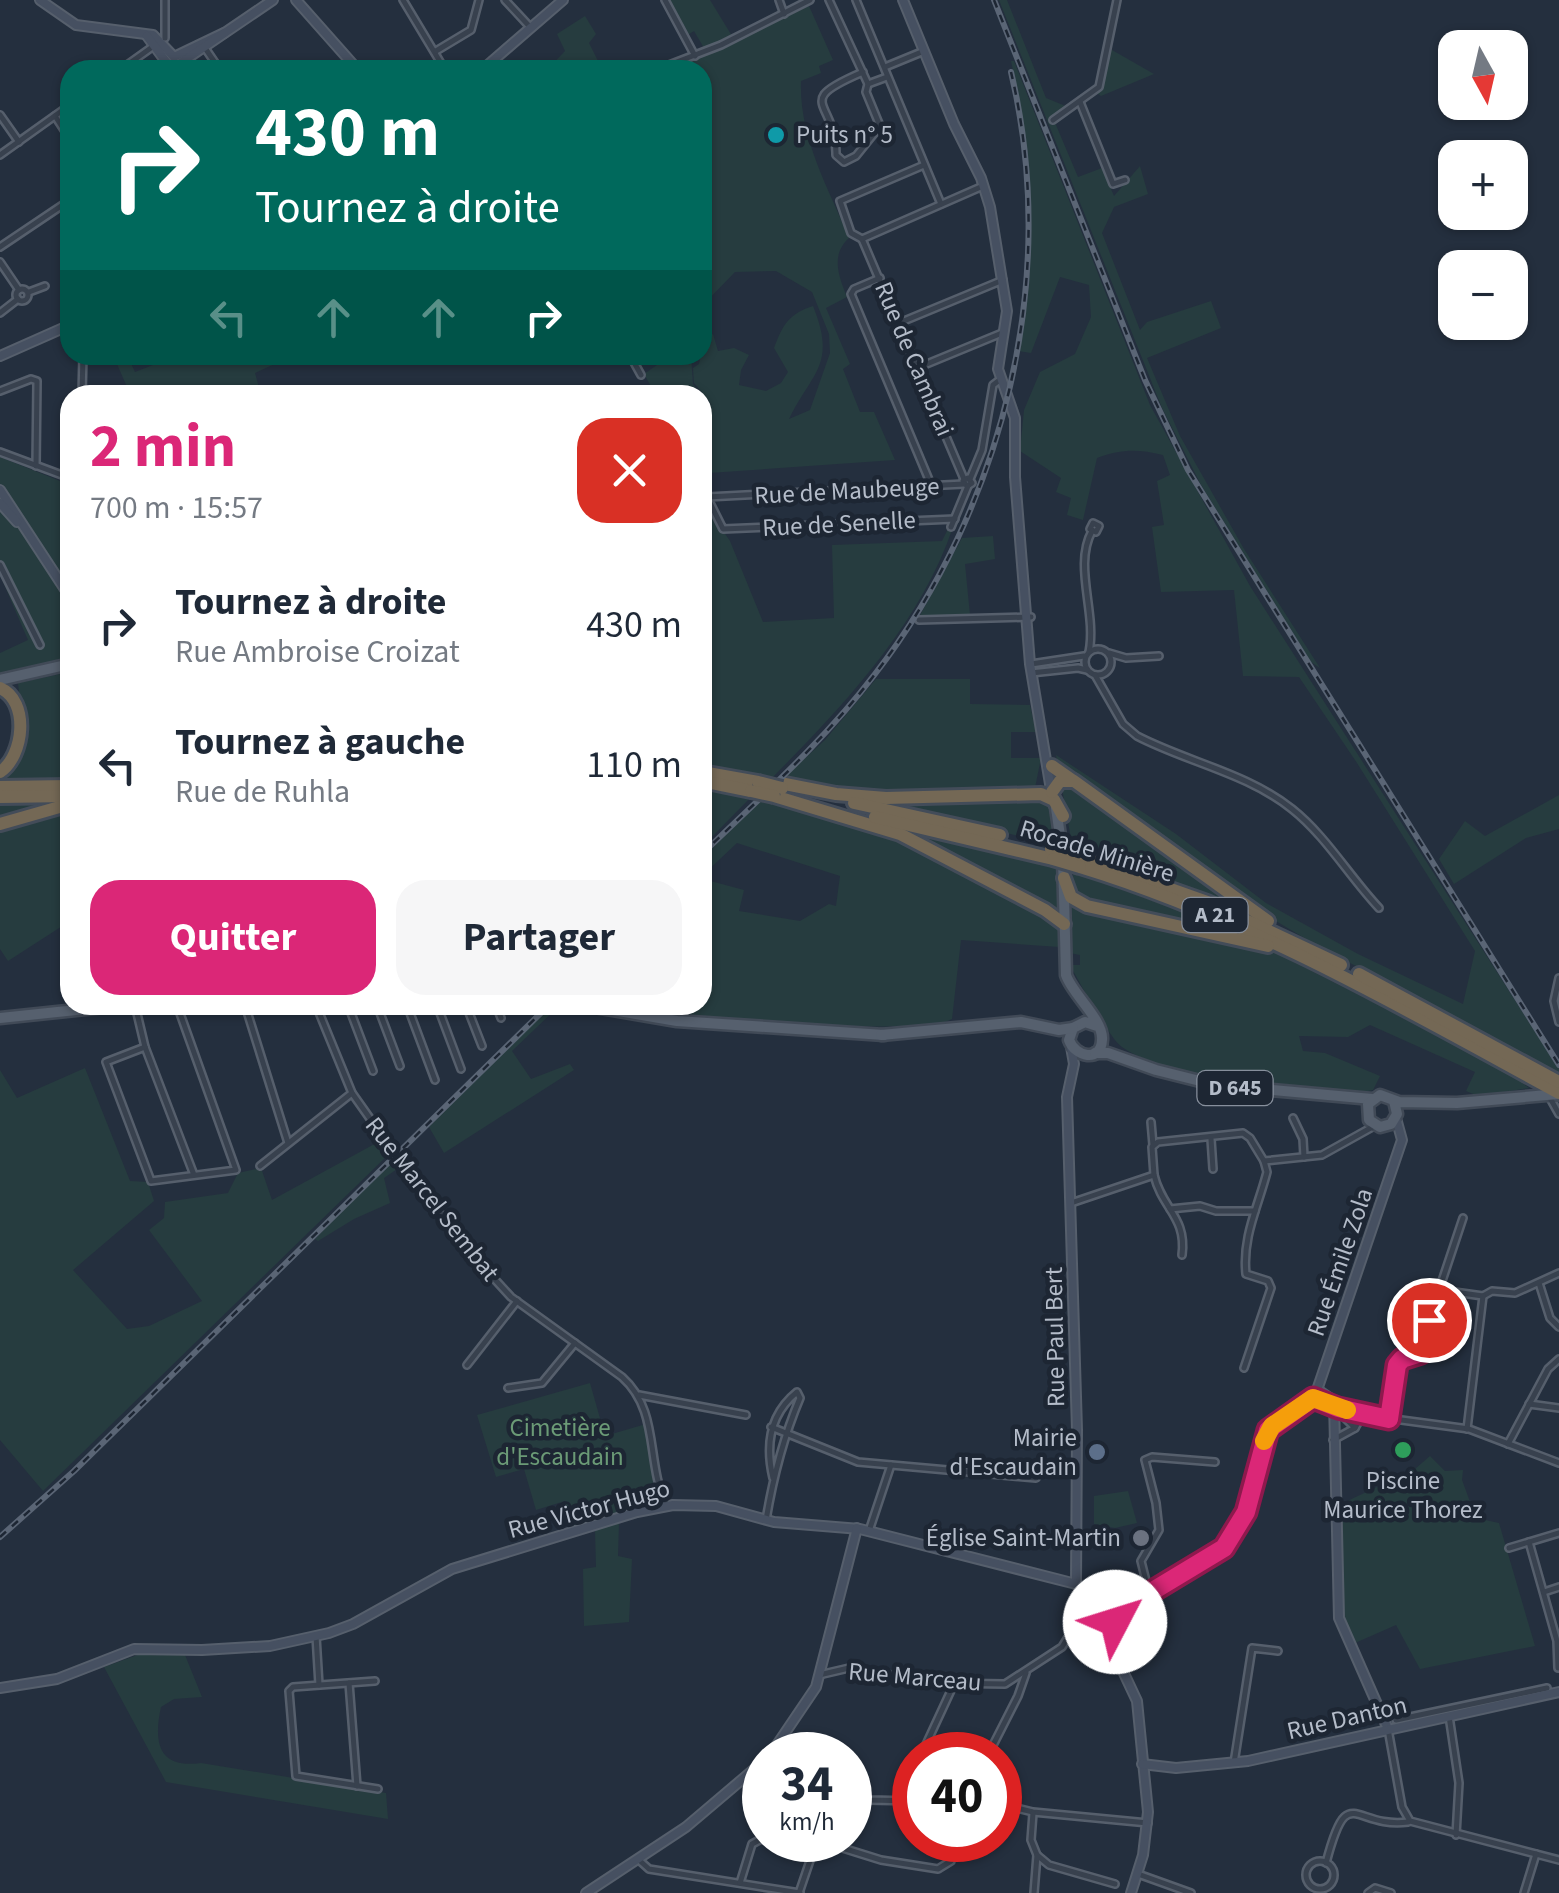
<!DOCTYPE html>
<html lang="fr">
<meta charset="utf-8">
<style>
:root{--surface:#fff;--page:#f6f6f7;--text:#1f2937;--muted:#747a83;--accent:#db2777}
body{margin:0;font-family:"Source Sans 3",sans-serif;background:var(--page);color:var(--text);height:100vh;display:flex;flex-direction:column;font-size:38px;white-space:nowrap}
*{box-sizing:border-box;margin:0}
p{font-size:32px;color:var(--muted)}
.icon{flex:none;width:55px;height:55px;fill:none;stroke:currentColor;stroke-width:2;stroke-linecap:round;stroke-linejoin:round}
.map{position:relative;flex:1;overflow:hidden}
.drawer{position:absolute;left:60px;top:385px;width:652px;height:630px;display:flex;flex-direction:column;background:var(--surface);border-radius:30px;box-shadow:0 2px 8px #0004}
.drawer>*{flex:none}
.guide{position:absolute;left:60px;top:60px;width:652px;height:305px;border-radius:30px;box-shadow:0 2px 8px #0004;background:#00695c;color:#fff;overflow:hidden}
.needle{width:65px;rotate:172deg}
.controls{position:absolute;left:1438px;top:30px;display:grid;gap:20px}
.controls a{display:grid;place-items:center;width:90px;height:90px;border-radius:20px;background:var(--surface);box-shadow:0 2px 8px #0004;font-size:50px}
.speed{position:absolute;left:742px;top:1732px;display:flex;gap:20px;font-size:50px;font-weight:700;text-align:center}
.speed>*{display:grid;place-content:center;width:130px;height:130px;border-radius:50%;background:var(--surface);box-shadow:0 2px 8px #0004;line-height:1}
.speed small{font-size:25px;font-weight:400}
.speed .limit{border:15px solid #d22;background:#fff;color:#111}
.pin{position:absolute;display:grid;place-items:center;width:85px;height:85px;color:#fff;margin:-42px;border:5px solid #fff;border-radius:50%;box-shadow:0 2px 10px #0007}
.me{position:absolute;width:110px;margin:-55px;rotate:50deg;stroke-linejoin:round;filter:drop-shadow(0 0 8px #0008)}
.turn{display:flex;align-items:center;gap:35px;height:210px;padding:0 30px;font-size:45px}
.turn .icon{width:130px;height:130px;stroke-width:2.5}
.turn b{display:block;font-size:70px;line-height:85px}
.lanes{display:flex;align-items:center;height:95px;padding:0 30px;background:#0003;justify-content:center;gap:50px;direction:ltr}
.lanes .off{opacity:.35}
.round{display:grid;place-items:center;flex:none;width:105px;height:105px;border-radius:30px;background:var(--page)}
.head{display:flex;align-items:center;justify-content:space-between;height:170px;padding:0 30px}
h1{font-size:60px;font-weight:700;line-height:75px;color:var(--accent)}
.button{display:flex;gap:20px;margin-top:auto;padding:20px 30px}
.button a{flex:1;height:115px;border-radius:30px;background:var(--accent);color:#fff;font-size:40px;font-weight:700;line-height:115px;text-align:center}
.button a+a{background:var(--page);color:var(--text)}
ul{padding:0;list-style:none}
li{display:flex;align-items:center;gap:30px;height:140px;padding:0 30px}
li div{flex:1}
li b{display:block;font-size:38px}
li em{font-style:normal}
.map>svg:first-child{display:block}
</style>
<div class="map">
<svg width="1559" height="1893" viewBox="0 0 1559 1893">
<rect width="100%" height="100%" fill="#242f3e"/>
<!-- green -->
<g fill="#263c3f">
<path d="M670,0H710L732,36L704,48L694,31L686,36L668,2Z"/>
<path d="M999,0H1007L1046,98L1068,107L1053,118L1078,177L1102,168L1114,196L1140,166L1148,194L1114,207L1102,233L1140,330L1147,322L1211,301L1221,328L1147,358L1180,436L1244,549L1320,668L1311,662L1201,485L1162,408Z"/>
<path d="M809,6L833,60L819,66L821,73L801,81C799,138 828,187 849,238C830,255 839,277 847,297L826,308L850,364L843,369L860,412H874L895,460L709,473L703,479L702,396L712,405L694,383L693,368L699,364L705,337L713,334L718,351L734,348L749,355L741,370L739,385L766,391L781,383L788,372L774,348C783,324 789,314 813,306C837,365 812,372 789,419L810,410L830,353L829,334L812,292L776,271L735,272L703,305V263L706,260L703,242L706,240L702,230V70H692L689,62Z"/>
<path d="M585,16L596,34L589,43L599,63L591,70H547L565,51L557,34Z"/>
<path d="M1105,48L1112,50L1154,74L1101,96L1093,90Z"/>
<path d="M1011,61H1014L1150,405L1250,586L1559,1069V1075L1311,942L1244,902L1240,909L1073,850L1056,755L1176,834L1266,903L1358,954L1463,1004L1475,951L1357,763L1299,677L1243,676L1234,590L1161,592L1152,527L1164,525L1157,481L1170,475L1163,455C1138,449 1121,449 1097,458L1083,520L1067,515L1071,498L1056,492L1061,478L1020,451L1024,410L1040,372L1075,354L1091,317L1089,285L1060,277L1031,353L1018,351C1036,255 1033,157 1011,61Z"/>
<path d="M113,355H127L135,372L153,365L150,355H294L255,373L261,395H113L127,387Z"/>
<path d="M651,355H691L693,384L702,395H656L644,374L657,365Z"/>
<path d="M0,457L70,485V660L0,677V653L28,640L0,575Z"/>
<path d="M703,494L704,503L730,541L763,622L834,618L832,545L942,541L950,525L953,527C920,625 843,706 772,778L703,764Z"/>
<path d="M993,536L995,559L965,564L970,615L919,617L962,538Z"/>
<path d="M70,672V782H0V777L16,763L21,710L18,683Z"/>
<path d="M876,679H970V704L1030,705L1036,732H1011V758H1041L1035,788L1051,804L1058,845L888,806L857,793L781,780L825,740Z"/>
<path d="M703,788L750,798L703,846L702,788Z"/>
<path d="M1559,795V829L1526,838L1454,884L1439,859L1465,821L1485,836Z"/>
<path d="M760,799L899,827L1058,869L1059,947L961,940L952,1019L938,1025C826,1030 715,1023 604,1005H702L703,879L744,890L739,911L800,921L829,904L836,906L840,876L737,843L703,875V858Z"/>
<path d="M0,803H53L70,809V921L8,961L0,949Z"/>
<path d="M1073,872L1225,927L1503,1068L1529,1088L1478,1096L1466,1091L1475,1072L1370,1025L1348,1037L1299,1036L1303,1051L1325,1053L1380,1076L1373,1090L1358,1093C1295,1087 1174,1083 1122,1047C1109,1038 1082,986 1072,969V965H1080V955L1070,953Z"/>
<path d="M552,1005H560L512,1051L531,1079L570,1064L574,1070L444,1153L429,1127Z"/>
<path d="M85,1068L130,1181L148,1182L154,1201L73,1270L127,1329L149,1326L202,1301L149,1230L164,1218L165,1202L228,1193L238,1173L261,1168L272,1200L380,1141L390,1153L43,1491L0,1440V1070L17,1098Z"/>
<path d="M393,1160L400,1167L384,1178L390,1203L354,1219L318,1241L315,1239Z"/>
<path d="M590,1383L605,1436L646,1424L657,1498L654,1503L573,1526L565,1501L536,1510L524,1469L496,1477L477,1415Z"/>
<path d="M1430,1456L1445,1471L1463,1470L1462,1480L1476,1518L1499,1523L1535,1646L1420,1669L1396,1625L1355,1643L1343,1619L1341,1504L1415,1469Z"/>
<path d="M1128,1491L1137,1523L1115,1528L1094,1524V1496Z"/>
<path d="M619,1523L618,1556L632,1559L629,1622L584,1626L583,1569L596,1567L595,1530Z"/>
<path d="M146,1652L185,1655L202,1697L174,1699L161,1707C153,1743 159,1769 201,1763L386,1793L388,1819L166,1782L104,1667Z"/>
</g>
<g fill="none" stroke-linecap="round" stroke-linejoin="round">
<defs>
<g id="street">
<path d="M403,0L445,70"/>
<path d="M505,0L531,28"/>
<path d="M665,0L695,56"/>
<path d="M779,0L784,14"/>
<path d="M829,0L868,84L866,92L880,126L856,156L844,162L836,155C837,100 790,103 863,72"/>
<path d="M856,0L941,204"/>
<path d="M165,38V0"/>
<path d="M205,48L220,70"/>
<path d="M436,51L471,30L479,0"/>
<path d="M885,67L924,51"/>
<path d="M120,70L155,45"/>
<path d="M656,70L721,45L810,0"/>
<path d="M868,84L887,77"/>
<path d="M1080,102L1113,184L1125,180"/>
<path d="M0,115L19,142"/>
<path d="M55,116L70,139"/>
<path d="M1053,120L1099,87L1117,0"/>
<path d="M0,155L70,105"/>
<path d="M862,239L964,479"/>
<path d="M862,239L851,233L840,201L924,165"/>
<path d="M862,239L983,186"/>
<path d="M0,247L70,200"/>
<path d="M0,262L19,290"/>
<path d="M880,278L854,289L851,294L932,487"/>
<circle cx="22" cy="295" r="6"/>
<path d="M29,292L45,286"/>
<path d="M0,313L18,299"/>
<path d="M899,323L1003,280"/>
<path d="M630,355L641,375"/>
<path d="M917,368L1002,333"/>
<path d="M0,391L31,379L37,381L36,466"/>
<path d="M82,395L83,355"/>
<path d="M0,452L70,478"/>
<path d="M968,478L972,483L967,486L963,481Z"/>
<path d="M970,479L982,450L993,385L1001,379"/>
<path d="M955,519L723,529L707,497L964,484"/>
<path d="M1093,523L1099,526L1096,532L1090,529Z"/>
<path d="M951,527L968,486"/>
<path d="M0,565L40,645"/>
<path d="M919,620L1031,617"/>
<circle cx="1098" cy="662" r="13"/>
<path d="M1089,652C1097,613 1073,566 1092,531"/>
<path d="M1109,653L1126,658L1159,656"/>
<path d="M1031,664L1084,656"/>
<path d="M1031,673L1078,668L1087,670"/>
<path d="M1095,675L1123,724L1137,736C1187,762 1247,773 1292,809C1326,836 1349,876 1379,908"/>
<path d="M1559,978L1554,1001L1559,1022"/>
<path d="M135,1005L145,1047L194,1175"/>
<path d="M245,1005L288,1143"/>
<path d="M316,1005L352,1093L388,1144"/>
<path d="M348,1005L373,1071"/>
<path d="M377,1005L400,1066"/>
<path d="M407,1005L435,1080"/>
<path d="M437,1005L461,1069"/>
<path d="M466,1005L482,1046"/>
<path d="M496,1005L501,1018"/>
<path d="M145,1047L106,1062L151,1181L236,1170L177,1005"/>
<path d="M1550,1098L1559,1114"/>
<path d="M1293,1118L1303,1139L1304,1157"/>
<path d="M1151,1122L1153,1145"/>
<path d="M1211,1139L1213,1169"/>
<path d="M402,1162L467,1249L511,1297L622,1377C661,1412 645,1463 667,1506"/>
<path d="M260,1166L352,1093"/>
<path d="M1154,1175C1162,1209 1187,1217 1182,1255"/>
<path d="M1071,1203L1154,1175L1152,1147L1158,1142L1243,1133L1250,1138L1264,1161L1322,1155L1376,1125"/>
<path d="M1170,1209L1200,1206L1216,1211H1255"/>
<path d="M1539,1283L1550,1318L1559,1327"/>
<path d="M1440,1290L1483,1296L1492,1291L1515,1293L1559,1273"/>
<path d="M467,1365L517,1301"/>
<path d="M1244,1368L1271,1288L1268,1281L1246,1274C1242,1237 1258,1207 1267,1172L1264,1161"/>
<path d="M508,1388L542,1383L575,1343"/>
<path d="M639,1395L746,1415"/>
<path d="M1529,1404L1559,1408"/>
<path d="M1335,1407L1379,1417L1469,1429L1559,1463"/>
<path d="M1336,1409L1355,1428"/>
<path d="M1389,1419L1397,1365L1402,1359L1421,1353L1429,1320L1463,1218"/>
<path d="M771,1427L858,1462L1036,1478"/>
<path d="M1467,1429L1483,1296"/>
<path d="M1333,1440L1355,1428L1363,1414"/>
<path d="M1508,1444L1548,1369L1559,1359"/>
<path d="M766,1520C773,1478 783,1438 800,1398L797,1392C770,1414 765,1444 773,1478"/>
<path d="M869,1531L891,1465"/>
<path d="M1529,1542L1557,1641L1558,1668"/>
<path d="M1509,1548L1559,1533"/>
<path d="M1544,1592L1559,1587"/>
<path d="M1149,1593L1141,1561L1159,1530L1156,1503L1145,1460L1152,1457L1215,1462"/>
<path d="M316,1636L319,1685"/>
<path d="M819,1675L849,1668L940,1683L1005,1684L1062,1647L1080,1618L1084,1598"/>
<path d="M375,1681L293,1687L289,1691L296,1776L378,1789"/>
<path d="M349,1683L357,1786"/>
<path d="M1449,1716L1459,1783L1456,1835"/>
<path d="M1396,1720L1547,1688"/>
<path d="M1388,1729L1402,1807L1410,1821L1559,1860"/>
<path d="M779,1744L806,1755"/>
<path d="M922,1753L954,1684"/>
<path d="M988,1755L1018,1696L1026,1673"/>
<path d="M1234,1763L1252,1648L1278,1651"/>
<path d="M850,1787L869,1800L915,1801"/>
<path d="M1000,1804L1033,1812L1148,1823"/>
<path d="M1033,1813L1031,1840L1037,1855L1034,1893"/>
<path d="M817,1840L881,1860L938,1869L951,1861L952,1840"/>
<path d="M1037,1855L1049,1865L1115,1884"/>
<path d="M639,1860L649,1869L800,1893"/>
<circle cx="1320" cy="1875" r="14"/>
<path d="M1326,1863C1348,1779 1353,1829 1408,1822"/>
<path d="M1138,1874L1191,1893"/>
<path d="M740,1883L752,1844L765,1837"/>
<path d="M799,1893L817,1840"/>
<path d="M1368,1893L1375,1888L1391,1893"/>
<path d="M1524,1893L1536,1854"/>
</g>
<g id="secondary">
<path d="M40,0L76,25L153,35L174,57L224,33"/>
<path d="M296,0L358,70"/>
<path d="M903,0L954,124L981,178L990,207L1007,311L998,369L1015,418V477L1030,664L1051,790"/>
<path d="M147,36L167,63L176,66L273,0"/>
<path d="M482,70L563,0"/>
<path d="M0,356L70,325"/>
<path d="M0,490L70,597"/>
<path d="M0,503L17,522"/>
<path d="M1071,1047L1074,1064L1067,1097L1077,1430L1076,1584"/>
<path d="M1318,1390L1334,1401L1339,1618L1388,1729"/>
<path d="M1076,1584L1087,1598L1114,1616L1112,1648L1137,1701L1148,1812L1143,1855L1131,1893"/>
<path d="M1113,1615C1159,1588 1225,1566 1246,1513C1255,1489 1255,1451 1268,1431C1279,1413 1304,1410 1316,1393L1402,1140L1396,1118"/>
<path d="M0,1688L57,1679L134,1649L202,1650L270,1646L329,1633L353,1624L452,1569L637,1512L673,1505L716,1506L774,1522L860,1529L1076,1584"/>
<path d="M770,1755L816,1687L857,1528"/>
<path d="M1142,1764L1176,1768L1248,1761L1559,1692"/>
<path d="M586,1893L686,1827L765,1760"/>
</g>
<g id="primary">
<path d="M0,680L70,664"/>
<path d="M1056,808L1063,857L1066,975C1072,994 1104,1020 1102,1040C1101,1063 1075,1057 1069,1040L1073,1028L1085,1022L1097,1026"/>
<path d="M583,1005L677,1021L884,1035"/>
<path d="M0,1018L124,1005"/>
<path d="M881,1035L1021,1022L1059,1030L1073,1028"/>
<path d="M1095,1053H1108L1156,1070L1216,1085L1372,1099"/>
<path d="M1394,1101L1397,1114L1391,1124L1380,1127L1369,1120L1368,1104L1380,1095L1399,1102L1457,1103L1559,1094"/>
</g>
<g id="highway">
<path d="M0,688C30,701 24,756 0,772"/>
<path d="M1052,766L1072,780"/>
<path d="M702,772L758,782"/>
<path d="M702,781L751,791"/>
<path d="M785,784L836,794L886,798L1041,794L1054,800L1063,816"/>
<path d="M0,787L70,786"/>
<path d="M1052,792L1060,781H1074L1268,921"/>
<path d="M774,796L900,834L1045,910L1064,924"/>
<path d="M0,797L70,796"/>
<path d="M854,803L1000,835"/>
<path d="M875,817L1053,859"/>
<path d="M0,824L70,804"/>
<path d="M1080,857L1207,902L1341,965"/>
<path d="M1080,867C1250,919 1403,1008 1559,1093"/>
<path d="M1064,878L1071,897L1087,906L1268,946"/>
<path d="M1359,974L1559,1082"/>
</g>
</defs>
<!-- street casing -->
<use href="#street" stroke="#565f6c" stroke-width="10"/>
<!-- secondary casing -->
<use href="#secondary" stroke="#565f6c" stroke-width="12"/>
<!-- primary casing -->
<use href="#primary" stroke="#414a57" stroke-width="15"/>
<!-- highway casing -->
<use href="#highway" stroke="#434c59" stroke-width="18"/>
<!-- street -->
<use href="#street" stroke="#38414e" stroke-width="5"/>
<!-- secondary -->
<use href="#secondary" stroke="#465061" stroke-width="8"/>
<!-- primary -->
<use href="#primary" stroke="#56606e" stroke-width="10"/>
<!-- highway -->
<use href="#highway" stroke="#746855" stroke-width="12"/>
<defs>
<g id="rail">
<path d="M994,0L1145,380L1188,470L1559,1065"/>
<path d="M702,854C762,796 825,740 875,674C1004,507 1060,278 1011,72"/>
<path d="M0,1537L74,1471L549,1005"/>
</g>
</defs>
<!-- rail casing -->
<use href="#rail" stroke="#5a6575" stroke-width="6"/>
<!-- rail -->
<use href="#rail" stroke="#1d2633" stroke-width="2.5" stroke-dasharray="8" stroke-linecap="butt"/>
<defs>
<path id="street-bridge" d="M388,1144L402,1162"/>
<g id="highway-bridge">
<path d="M758,782L782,788"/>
<path d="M751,791L774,796"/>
<path d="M1051,849L1080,857"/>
<path d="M1053,859L1080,867"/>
</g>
</defs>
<!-- street-bridge casing -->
<use href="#street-bridge" stroke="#565f6c" stroke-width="10" stroke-linecap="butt"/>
<!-- highway-bridge casing -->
<use href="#highway-bridge" stroke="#434c59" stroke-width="18" stroke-linecap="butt"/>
<!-- street-bridge -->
<use href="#street-bridge" stroke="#38414e" stroke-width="5"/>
<!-- highway-bridge -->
<use href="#highway-bridge" stroke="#746855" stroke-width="12"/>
</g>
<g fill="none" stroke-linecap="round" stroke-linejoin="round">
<defs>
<path id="route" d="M1115,1622L1113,1615L1224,1548L1246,1512L1268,1430L1313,1398L1338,1408L1389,1419L1397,1365L1402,1359L1421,1353L1429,1320"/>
</defs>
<!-- route casing -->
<use href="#route" stroke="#8e194d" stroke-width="25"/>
<!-- route -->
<use href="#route" stroke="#db2777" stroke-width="18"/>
<!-- slow -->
<path stroke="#f59e0b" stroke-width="18" d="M1264,1441L1272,1426L1313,1398L1347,1410"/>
</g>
<!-- markers -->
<circle fill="#0f9aa8" stroke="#1d2633" stroke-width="4" cx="776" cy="135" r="10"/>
<circle fill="#2e9e5b" stroke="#1d2633" stroke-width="4" cx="1403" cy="1450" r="10"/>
<circle fill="#5c6f8a" stroke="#1d2633" stroke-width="4" cx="1097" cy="1452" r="10"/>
<circle fill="#6b7280" stroke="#1d2633" stroke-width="4" cx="1141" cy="1538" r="10"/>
<g text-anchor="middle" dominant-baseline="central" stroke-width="9" stroke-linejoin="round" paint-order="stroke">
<!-- shield labels -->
<g fill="#1d2633" stroke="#878f9c" stroke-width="2.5">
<rect x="1182.5" y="898" width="65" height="34" rx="8"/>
<rect x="1197.5" y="1071" width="75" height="34" rx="8"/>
</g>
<g font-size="22" font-weight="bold" fill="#b4bcc9">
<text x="1215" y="915">A 21</text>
<text x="1235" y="1088">D 645</text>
</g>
<!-- poi labels -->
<g font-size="25" fill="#b4bcc9" stroke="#1d2633" text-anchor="end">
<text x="796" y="135" text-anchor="start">Puits n° 5</text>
<text x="1077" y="1438">Mairie<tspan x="1077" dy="29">d'Escaudain</tspan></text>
<text x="1403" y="1481" text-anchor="middle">Piscine<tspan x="1403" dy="29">Maurice Thorez</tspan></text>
<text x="1121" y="1538">Église Saint-Martin</text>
</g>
<!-- street labels -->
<g font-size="25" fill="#b4bcc9" stroke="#1d2633">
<text transform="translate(914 359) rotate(67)">Rue de Cambrai</text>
<text transform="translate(847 491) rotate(-3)">Rue de Maubeuge</text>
<text transform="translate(839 524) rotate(-3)">Rue de Senelle</text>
<text transform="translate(1097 851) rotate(17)">Rocade Minière</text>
<text transform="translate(432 1199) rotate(52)">Rue Marcel Sembat</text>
<text transform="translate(1340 1262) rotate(-71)">Rue Émile Zola</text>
<text transform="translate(1055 1337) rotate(-91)">Rue Paul Bert</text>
<text transform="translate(589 1509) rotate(-15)">Rue Victor Hugo</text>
<text transform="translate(915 1677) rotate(5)">Rue Marceau</text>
<text transform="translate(1347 1718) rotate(-13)">Rue Danton</text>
</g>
<!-- park labels -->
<g font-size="25" fill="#6b9a76" stroke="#1d2633">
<text x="560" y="1428">Cimetière<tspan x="560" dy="29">d'Escaudain</tspan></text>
</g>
</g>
</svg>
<div class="controls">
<a><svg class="needle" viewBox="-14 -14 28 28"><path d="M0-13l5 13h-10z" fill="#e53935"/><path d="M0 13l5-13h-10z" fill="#747a83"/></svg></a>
<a>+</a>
<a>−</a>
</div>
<div class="speed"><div>34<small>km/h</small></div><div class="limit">40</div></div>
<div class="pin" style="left:1429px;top:1320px;background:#d93025"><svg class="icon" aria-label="arrive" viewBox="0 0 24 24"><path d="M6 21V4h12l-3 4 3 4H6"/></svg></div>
<svg class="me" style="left:1115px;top:1622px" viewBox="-20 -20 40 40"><circle r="19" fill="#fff"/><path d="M0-13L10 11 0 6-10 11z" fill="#db2777"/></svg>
<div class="guide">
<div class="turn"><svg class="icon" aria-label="right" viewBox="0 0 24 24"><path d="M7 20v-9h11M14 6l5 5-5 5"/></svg><div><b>430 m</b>Tournez à droite</div></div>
<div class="lanes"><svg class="icon off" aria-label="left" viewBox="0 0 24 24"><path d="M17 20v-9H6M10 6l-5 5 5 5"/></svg><svg class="icon off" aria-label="ahead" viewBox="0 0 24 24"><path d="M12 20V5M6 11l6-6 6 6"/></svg><svg class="icon off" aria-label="ahead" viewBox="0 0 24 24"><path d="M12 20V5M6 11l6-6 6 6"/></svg><svg class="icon" aria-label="right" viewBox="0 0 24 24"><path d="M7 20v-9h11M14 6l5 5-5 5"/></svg></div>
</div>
<section class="drawer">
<div class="head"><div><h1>2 min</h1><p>700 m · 15:57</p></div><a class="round" style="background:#d93025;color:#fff"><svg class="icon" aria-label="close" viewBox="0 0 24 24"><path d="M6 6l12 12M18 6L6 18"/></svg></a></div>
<ul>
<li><svg class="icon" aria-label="right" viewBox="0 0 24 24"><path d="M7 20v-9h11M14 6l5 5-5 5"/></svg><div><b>Tournez à droite</b><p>Rue Ambroise Croizat</p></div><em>430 m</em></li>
<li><svg class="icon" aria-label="left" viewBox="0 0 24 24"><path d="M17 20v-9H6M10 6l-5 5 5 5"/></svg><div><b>Tournez à gauche</b><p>Rue de Ruhla</p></div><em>110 m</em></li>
</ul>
<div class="button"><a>Quitter</a><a>Partager</a></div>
</section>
</div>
